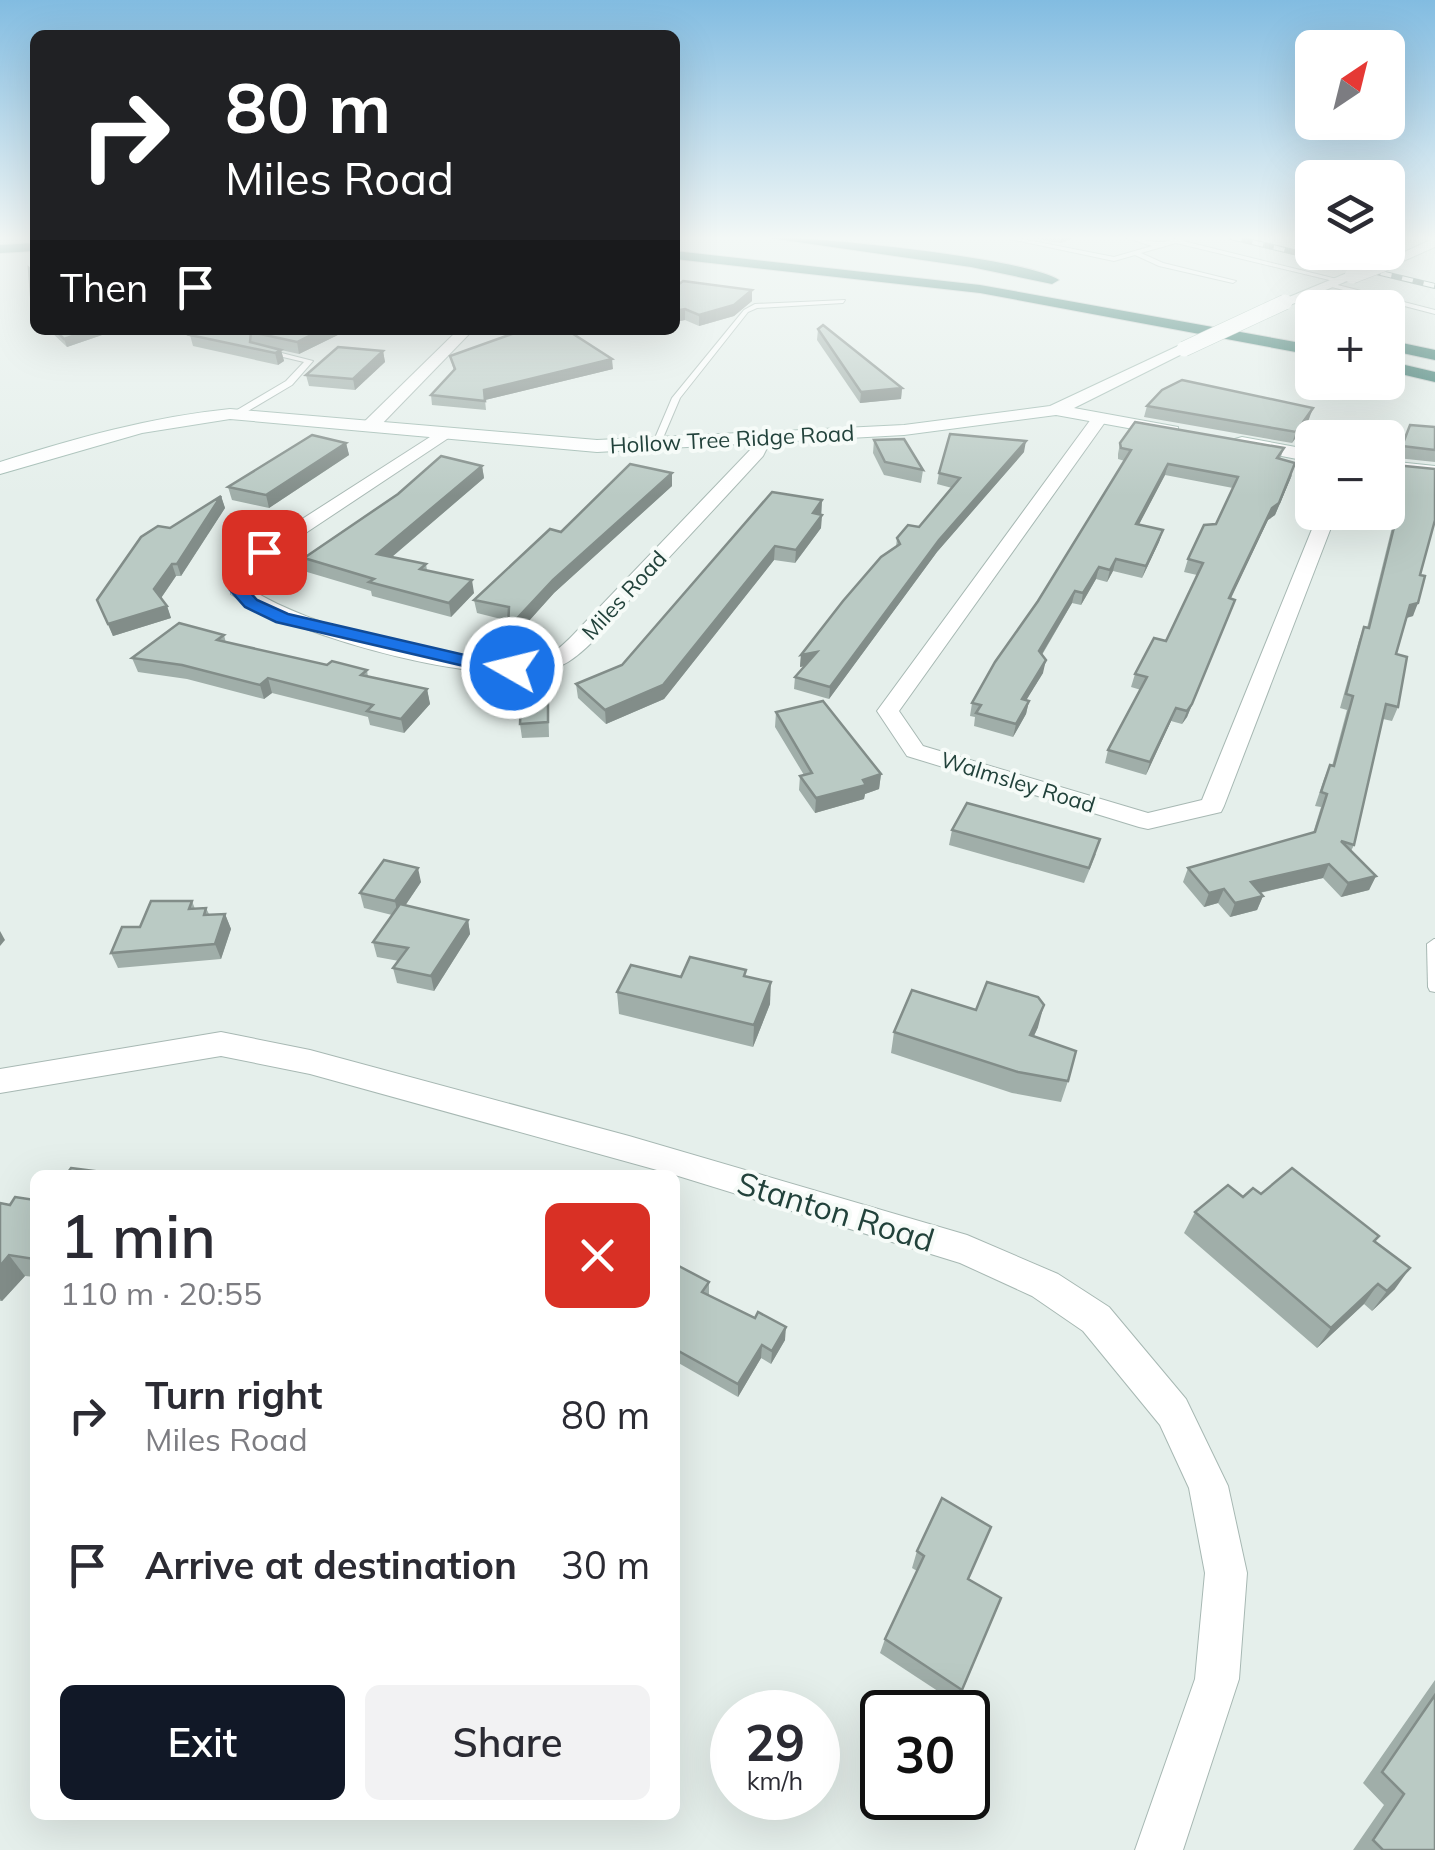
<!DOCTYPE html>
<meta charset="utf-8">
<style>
:root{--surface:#fff;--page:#f2f2f3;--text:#2b2b33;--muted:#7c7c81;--accent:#111827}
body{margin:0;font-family:Mulish,sans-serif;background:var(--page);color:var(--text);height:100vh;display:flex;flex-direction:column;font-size:38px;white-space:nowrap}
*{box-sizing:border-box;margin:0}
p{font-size:32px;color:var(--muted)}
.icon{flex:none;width:55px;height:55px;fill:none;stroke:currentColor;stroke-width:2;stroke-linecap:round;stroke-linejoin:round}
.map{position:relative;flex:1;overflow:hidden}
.panel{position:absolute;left:30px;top:1170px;width:650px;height:650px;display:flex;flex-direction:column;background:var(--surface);border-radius:15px;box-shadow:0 10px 40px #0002}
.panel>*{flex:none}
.hud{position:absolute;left:30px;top:30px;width:650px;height:305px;border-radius:15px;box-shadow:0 10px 40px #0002;background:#202124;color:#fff;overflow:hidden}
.needle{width:65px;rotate:35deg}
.controls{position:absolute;left:1295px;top:30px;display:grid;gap:20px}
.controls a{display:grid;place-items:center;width:110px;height:110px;border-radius:15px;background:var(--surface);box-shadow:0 10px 40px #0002;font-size:50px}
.speed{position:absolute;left:710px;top:1690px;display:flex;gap:20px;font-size:50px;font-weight:700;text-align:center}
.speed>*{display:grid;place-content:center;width:130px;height:130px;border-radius:50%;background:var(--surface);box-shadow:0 10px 40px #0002;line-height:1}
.speed small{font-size:25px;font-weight:400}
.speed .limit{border:5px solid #111;border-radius:15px;background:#fff;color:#111}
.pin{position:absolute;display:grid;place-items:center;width:85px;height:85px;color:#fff;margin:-42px;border-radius:20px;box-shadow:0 5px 15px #0006}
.me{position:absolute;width:110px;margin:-55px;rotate:278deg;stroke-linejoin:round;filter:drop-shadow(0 0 8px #0008)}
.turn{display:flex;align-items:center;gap:35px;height:210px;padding:0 30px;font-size:45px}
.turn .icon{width:130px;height:130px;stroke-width:2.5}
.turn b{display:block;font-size:70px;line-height:85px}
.then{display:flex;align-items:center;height:95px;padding:0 30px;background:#0003;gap:20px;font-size:38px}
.round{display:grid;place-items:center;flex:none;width:105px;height:105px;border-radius:15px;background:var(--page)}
.head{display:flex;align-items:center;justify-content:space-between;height:170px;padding:0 30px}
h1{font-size:60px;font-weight:600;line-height:75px}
.cta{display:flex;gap:20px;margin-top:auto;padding:20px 30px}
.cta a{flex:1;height:115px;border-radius:15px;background:var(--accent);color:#fff;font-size:40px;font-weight:600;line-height:115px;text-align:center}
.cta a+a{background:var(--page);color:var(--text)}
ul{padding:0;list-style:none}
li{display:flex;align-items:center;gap:30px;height:150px;padding:0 30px}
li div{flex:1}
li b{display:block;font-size:38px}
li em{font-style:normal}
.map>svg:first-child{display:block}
</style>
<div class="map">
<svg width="1435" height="1850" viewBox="0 0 1435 1850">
<rect width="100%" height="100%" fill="#e5efeb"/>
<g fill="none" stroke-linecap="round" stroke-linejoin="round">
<defs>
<g id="lane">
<path d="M784,237H798L817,241L814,243Z"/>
<path d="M1001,237H1012L1114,257L1152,246L1124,237C1140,237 1154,245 1169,241L1157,237L1176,239L1188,237V239L1183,241L1345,281L1342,283L1176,243L1141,253L1163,263L1236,281L1233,283L1159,266L1135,255L1114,261Z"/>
<path d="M1330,283L1435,310V314L1328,286Z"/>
<path d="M845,300L843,303L757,308L748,312L680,398L660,445L653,447L652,445L672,398L744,310L755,304Z"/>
<path d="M262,348L313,361L292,385L238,417H232V413L286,381L304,362L262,352Z"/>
<path d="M1434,939H1435V992L1430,991L1428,987L1427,944Z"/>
</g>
<g id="street">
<path d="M458,330H473L377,429H365V421Z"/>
<path d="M1100,413L1108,418L899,711L923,746L1148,813L1202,800L1319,512H1337L1224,806L1221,812L1148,829L1139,827L907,756L877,711L1094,415Z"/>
<path d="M444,428L450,429V437L271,556L252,577L249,588C306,627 465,668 534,659C550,658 562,646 573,635L750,450L758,434L772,438L763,456C720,503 676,550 633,596C613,618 593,646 568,662C507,699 287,633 231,594L233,575L257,548Z"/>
<path d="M221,1032L310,1050L629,1136L967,1235L1058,1274L1109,1307L1186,1399L1228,1486L1247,1573L1239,1679L1183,1850H1135L1195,1679L1205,1573L1189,1488L1160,1425L1083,1331L1032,1296L960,1263L675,1175L310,1074L221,1056L0,1093V1069Z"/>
</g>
<g id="secondary">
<path d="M1435,238V247L1401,262L1389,259Z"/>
<path d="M1347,273L1359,276L1290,305L1277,302Z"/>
<path d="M1178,346L1192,349L1074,408L1178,427V435L1172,436L1056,415L904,435L597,452L230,419L142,433L0,474V462C76,438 151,417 230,409L597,440L904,425L1050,406Z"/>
<path d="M1242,437L1312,450V462L1235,447V439Z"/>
<path d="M1388,461L1435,466V478L1388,473Z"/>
</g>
<g id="highway">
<path d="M763,237C810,236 1027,258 1059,280L1052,284L971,267Z"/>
<path d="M35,243V251L0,253V245Z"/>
<path d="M675,251L980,285L1312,345V355L980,293L675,259Z"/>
<path d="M1388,340L1435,350V360L1388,350Z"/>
<path d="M1388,361L1435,372V382L1388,371Z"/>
</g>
</defs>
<!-- lane casing -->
<use href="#lane" stroke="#a7b8b3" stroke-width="2"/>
<!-- street casing -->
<use href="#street" stroke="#a7b8b3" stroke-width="2"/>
<!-- secondary casing -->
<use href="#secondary" stroke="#a2bbb3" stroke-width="2"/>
<!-- highway casing -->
<use href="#highway" stroke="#c1cac8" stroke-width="2"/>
<!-- lane -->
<use href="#lane" fill="#fff" fill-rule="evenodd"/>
<!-- street -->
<use href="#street" fill="#fff" fill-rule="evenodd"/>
<!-- secondary -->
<use href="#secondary" fill="#fff" fill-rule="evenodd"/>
<!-- highway -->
<use href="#highway" fill="#2c7165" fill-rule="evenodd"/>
<defs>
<path id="rail" d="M1231,237L1435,286"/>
</defs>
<!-- rail casing -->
<use href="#rail" stroke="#5d7d76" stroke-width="6"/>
<!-- rail -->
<use href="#rail" stroke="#f6fbf8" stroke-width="4" stroke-dasharray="11" stroke-linecap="butt"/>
<defs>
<g id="secondary-bridge">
<path d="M1352,276L1396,259"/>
<path d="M1184,349L1285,302"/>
</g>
</defs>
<!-- secondary-bridge casing -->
<use href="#secondary-bridge" stroke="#a2bbb3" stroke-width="16" stroke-linecap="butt"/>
<!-- secondary-bridge -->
<use href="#secondary-bridge" stroke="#fff" stroke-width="15"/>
</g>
<!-- wall -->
<g fill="#a0aea9">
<path d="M1023,237H1076L1061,243Z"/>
<path d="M675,287L752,290V301L734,316L699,326L685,320L675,322Z"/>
<path d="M818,329L902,388L901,399L860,403L817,340Z"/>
<path d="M49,330H101L102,335L67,347Z"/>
<path d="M200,330H346V331L299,354L281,350L284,361L278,365L193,346L190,335Z"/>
<path d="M383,351L385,362L355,390L309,386L306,375Z"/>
<path d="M450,356L613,369L485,400L486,410L432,405L431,395L454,371Z"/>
<path d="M1147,406L1309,419L1292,443L1144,417Z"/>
<path d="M1410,425L1435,427V462L1397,458Z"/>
<path d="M874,440L923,470L921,483L884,475L873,453Z"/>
<path d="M346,443L349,455L269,508L232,500L228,487Z"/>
<path d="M1120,443L1284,448L1280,459L1292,475L1275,515L1268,520L1230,599V612L1187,717L1182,724L1171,721L1146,775L1105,763L1108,750L1141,690L1131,687L1135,674L1166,641L1197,575L1184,572L1188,559L1216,524L1233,488L1165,475L1139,524L1163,530L1159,542L1142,578L1113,571L1107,582L1096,579L1081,605L1072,603L1042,655L1043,673L1026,700L1029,701L1026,714L1013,737L974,726L975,717L970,716L972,703L1038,601L1125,461L1118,459V454Z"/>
<path d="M1024,452L937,552L829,699L794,689L795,677L804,666L800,667L801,655L896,547L897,538L919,527L952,488L937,484L939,473Z"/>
<path d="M1395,465L1435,469L1420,575L1413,616L1407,618L1396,654L1398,707L1392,721L1383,719L1354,845L1351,851L1376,876L1369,890L1341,897L1323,878L1260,893L1263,896L1257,910L1230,917L1218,903L1204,907L1183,882L1188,868L1313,833L1321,807L1315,806L1324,779L1330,765L1332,766L1347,710L1340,708L1359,640L1364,627L1367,628L1398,503L1388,501V485Z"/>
<path d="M482,466L484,478L392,557L426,564L427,570L474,593L451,617L372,596L371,591L307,572L304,558Z"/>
<path d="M672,473V486L554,593L510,642L509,621L477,613L474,600L561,532Z"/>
<path d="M221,496L225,508L181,576H176L161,598L167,606L171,618L113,636L97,600L170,528Z"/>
<path d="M822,500L821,528L795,563L774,560L664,699L606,724L578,698L576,684L622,665Z"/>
<path d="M224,635L226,643L327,665L367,670L368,677L427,689L430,704L404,733L370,725L368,717L272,693L264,699L187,679L138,672L132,658Z"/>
<path d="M548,698L549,737L522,738L520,724Z"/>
<path d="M776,712L881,774L879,789L865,794L864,799L815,813L799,790L800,776L804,775L775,727Z"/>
<path d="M952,830L1096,854L1084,883L949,845Z"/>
<path d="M421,882L405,906L468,920L470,934L434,991L397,983L393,968L399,961L377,957L373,942L392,915L364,908L360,893Z"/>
<path d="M192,901L195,909L206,908L209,914H225L231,929L221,959L118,968L111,953L140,927Z"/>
<path d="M746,976L770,1004L753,1047L619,1014L617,992L681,977Z"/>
<path d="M976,1010L1038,1027L1034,1036L1068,1081L1061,1102L1012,1093L891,1053L894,1032Z"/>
<path d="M1261,1194L1379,1236L1375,1241L1395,1289L1372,1311L1364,1304L1317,1348L1184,1233L1195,1212L1243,1197Z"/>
<path d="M35,1200V1277L25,1276L2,1301H0V1203L10,1205Z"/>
<path d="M675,1264L709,1282V1295L785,1340L771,1364L761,1358L738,1397L675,1361Z"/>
<path d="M917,1551L969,1579L962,1690L956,1703L880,1653L885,1639L917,1571L912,1568Z"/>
<path d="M1435,1680V1850H1353L1384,1805L1363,1783Z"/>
</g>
<!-- shaded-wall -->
<g fill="#828d89">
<path d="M1062,237H1076L1061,243Z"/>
<path d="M752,290V301L734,316L699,326V315Z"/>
<path d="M685,309V320L675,322V311Z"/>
<path d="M90,330H101L102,335L67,347L64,339Z"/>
<path d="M321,330L346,331L299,354L297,342Z"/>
<path d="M281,350L284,361L278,365L275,353Z"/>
<path d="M383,351L385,362L355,390L353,379Z"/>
<path d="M612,359L613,369L485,400L484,390Z"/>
<path d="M902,388L901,399L860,403L861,392Z"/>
<path d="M1313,408L1309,419L1292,443L1296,432Z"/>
<path d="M1026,441L1024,452L937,552L829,699L830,687L939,540Z"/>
<path d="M346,443L349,455L269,508L266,495Z"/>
<path d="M1168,464L1165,475L1133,536L1136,524Z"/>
<path d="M482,466L484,478L380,567L377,554Z"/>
<path d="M672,473V486L554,593L510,642L508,628L553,580Z"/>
<path d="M1292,475L1275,515L1268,520L1225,611L1229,598L1272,508Z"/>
<path d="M221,496L225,508L181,576L177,564Z"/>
<path d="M822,500L821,513L812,526L813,513Z"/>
<path d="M822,515L821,528L795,563L796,550Z"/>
<path d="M1163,530L1159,542L1142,578L1146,566Z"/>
<path d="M775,546L774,560L664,699L606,724L605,710Z"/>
<path d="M1116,559L1113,571L1107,582L1110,570Z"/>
<path d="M172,564L176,576L159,601L154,589Z"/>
<path d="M1099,567L1096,579L1081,605L1083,593Z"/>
<path d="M472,580L474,593L451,617L449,603Z"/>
<path d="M1075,591L1072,603L1036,664L1039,651Z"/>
<path d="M1235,600L1187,717L1182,724L1187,711Z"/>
<path d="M1418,603L1413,616L1405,618L1410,605Z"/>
<path d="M167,606L171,618L113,636L108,624Z"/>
<path d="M817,652L816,664L800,667L801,655Z"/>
<path d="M1046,660L1043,673L1019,712L1022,699Z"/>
<path d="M268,678L272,693L264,699L260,685Z"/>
<path d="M427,689L430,704L404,733L401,719Z"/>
<path d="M1029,701L1026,714L1013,737L1016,724Z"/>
<path d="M1176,708L1171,721L1146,775L1150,762Z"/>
<path d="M881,774L879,789L865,794L864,799L815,813L816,798Z"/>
<path d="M1329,864L1323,878L1245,896L1251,882Z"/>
<path d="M418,868L421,882L398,916L395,901Z"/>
<path d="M1376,876L1369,890L1341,897L1348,883Z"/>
<path d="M1224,889L1218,903L1204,907L1209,893Z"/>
<path d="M1263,896L1257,910L1230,917L1235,903Z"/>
<path d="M225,914L231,929L221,959L215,944Z"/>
<path d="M468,920L470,934L434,991L431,976Z"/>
<path d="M0,931L5,940L0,946Z"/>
<path d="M771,982L770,1004L753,1047L754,1025Z"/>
<path d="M1044,1005L1038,1027L1024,1057L1030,1035Z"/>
<path d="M9,1255L25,1276L2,1301L0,1299V1266Z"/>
<path d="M1410,1268L1395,1289L1372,1311L1387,1291Z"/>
<path d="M1378,1284L1364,1304L1317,1348L1331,1328Z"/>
<path d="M786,1327L785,1340L771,1364L772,1351Z"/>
<path d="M762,1345L761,1358L738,1397V1384Z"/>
</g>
<!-- building -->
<g fill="#bacac4" stroke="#828d89" stroke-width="2.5">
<path d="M29,268L35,273V311L32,308Z"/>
<path d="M683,281L752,290L734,305L699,315L685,309L675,311V287Z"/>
<path d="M823,325L902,388L861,392L818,329Z"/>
<path d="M55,330H90L64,339Z"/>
<path d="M200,330H321L297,342L251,332L250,342L281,350L275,353L190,335Z"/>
<path d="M523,330H567L612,359L484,390L485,401L431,395L455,369L450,356Z"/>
<path d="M338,347L383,351L353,379L306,375Z"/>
<path d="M1182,380L1313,408L1296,432L1147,406L1162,390Z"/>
<path d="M1135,422L1284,448L1277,458L1295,463L1279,503L1272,508L1229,598L1235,600L1192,704L1187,711L1176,708L1150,762L1108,750L1147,677L1135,674L1154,638L1166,641L1203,563L1188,559L1204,525L1216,524L1238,477L1168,464L1136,524L1163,530L1146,566L1116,559L1110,570L1099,567L1083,593L1075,591L1039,651L1046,660L1022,699L1029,701L1016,724L976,713L981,705L972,703L995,662L1038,601L1131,450L1121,448L1120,443Z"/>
<path d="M1410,425L1435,427V450L1402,446Z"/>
<path d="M950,434L1026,441L939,540L830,687L795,677L817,652L801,655L843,601L881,557L900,544L897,538L908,525L919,527L960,478L939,473Z"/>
<path d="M312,435L346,443L266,495L228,487Z"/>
<path d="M904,439L923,470L885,462L874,440Z"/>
<path d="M441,456L482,466L377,554L426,564L420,569L472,580L449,603L369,582L374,579L304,558L398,494Z"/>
<path d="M630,464L672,473L553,580L508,628L509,607L474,600L550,529L561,532Z"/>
<path d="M1395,465L1435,469V520L1420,575L1425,576L1418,603L1410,605L1396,654L1407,657L1398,707L1386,704L1354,845L1341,841L1376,876L1348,883L1329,864L1251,882L1263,896L1235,903L1224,889L1209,893L1188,868L1315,832L1327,794L1321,792L1330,765L1334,766L1353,696L1346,694L1364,627L1369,628L1403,491L1391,489L1389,483Z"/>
<path d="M772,492L822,500L813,513L822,515L796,550L775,546L663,685L605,710L576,684L622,665Z"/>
<path d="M221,496L177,564H172L154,589L167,606L108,624L97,600L141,537L158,526L170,528Z"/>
<path d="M179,623L224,635L217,640L327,665L332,661L367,670L361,675L427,689L401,719L367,711L373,705L268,678L260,685L182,665L132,658Z"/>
<path d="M548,698V722L520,724L521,699Z"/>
<path d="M823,701L881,774L863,780L866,785L816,798L800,776L812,773L776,712Z"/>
<path d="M967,803L1100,839L1089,868L952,830Z"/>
<path d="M384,860L418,868L395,901L360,893Z"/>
<path d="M151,901H192L189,909L206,908L204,915L225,914L215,944L111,953L122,927H140Z"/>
<path d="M400,904L468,920L431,976L393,968L408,948L373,942Z"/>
<path d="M690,957L746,970L744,976L771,982L754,1025L617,992L631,965L681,977Z"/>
<path d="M987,982L1038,997L1044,1005L1030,1035L1076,1051L1068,1081L1018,1072L894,1032L912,990L976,1010Z"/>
<path d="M71,1168L117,1174L116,1175H66Z"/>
<path d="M1292,1168L1379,1236L1374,1241L1410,1268L1387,1291L1378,1284L1331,1328L1195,1212L1228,1185L1243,1197L1253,1188L1261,1194Z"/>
<path d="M15,1197L35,1200V1258L34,1259L9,1255L0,1266V1203L10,1205Z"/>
<path d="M675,1264L709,1282L702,1292L755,1318L758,1312L786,1327L772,1351L762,1345L738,1384L675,1349Z"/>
<path d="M942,1498L991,1527L968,1579L1001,1598L962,1690L885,1639L924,1556L917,1551Z"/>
<path d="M1435,1695V1850H1383L1373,1840L1404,1794L1382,1772Z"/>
</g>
<!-- sky -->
<linearGradient id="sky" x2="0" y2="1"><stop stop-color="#82bce1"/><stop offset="0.48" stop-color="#f3f8f6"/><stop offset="1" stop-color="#f3f8f6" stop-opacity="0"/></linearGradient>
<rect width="1435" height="496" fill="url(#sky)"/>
<!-- route -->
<path fill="#1a73e8" stroke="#114b97" stroke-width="2.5" d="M259,548L272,552L250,577L247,589L257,600L288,614L521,668L512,673L481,670L276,622L245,607L230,590L237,572Z"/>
<g text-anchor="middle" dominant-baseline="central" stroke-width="8" stroke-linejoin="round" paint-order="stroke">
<!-- far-street labels -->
<g font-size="22" fill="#22423b" stroke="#f6fbf8">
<text transform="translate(732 439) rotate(-3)">Hollow Tree Ridge Road</text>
<text transform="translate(624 595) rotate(-47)">Miles Road</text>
<text transform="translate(1018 782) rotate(17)">Walmsley Road</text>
</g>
<!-- near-street labels -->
<g font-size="32" fill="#22423b" stroke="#f6fbf8">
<text transform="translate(836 1211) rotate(17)">Stanton Road</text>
</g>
</g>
</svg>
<div class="controls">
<a><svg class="needle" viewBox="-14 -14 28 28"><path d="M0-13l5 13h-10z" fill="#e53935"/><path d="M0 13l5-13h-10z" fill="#7c7c81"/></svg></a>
<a><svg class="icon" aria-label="layers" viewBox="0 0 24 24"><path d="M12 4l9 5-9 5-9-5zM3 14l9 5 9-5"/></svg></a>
<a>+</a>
<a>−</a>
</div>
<div class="speed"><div>29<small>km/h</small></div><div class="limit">30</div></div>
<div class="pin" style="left:264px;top:552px;background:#d93025"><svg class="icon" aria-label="arrive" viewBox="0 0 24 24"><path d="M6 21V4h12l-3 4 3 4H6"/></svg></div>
<svg class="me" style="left:512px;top:668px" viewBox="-20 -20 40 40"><circle r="17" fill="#1a73e8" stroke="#fff" stroke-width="3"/><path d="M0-11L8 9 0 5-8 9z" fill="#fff"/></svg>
<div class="hud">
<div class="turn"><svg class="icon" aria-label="right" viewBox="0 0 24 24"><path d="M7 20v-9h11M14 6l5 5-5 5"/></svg><div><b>80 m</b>Miles Road</div></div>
<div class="then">Then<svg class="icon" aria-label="arrive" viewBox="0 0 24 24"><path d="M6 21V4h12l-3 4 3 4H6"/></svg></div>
</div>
<section class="panel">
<div class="head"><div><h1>1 min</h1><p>110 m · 20:55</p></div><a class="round" style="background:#d93025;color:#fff"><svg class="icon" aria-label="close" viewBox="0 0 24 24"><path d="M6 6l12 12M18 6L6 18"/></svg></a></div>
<ul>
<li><svg class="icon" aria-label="right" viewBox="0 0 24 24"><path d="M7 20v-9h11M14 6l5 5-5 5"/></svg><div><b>Turn right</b><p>Miles Road</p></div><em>80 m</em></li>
<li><svg class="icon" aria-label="arrive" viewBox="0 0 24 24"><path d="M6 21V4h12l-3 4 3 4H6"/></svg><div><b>Arrive at destination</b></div><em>30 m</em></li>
</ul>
<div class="cta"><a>Exit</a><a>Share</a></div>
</section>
</div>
